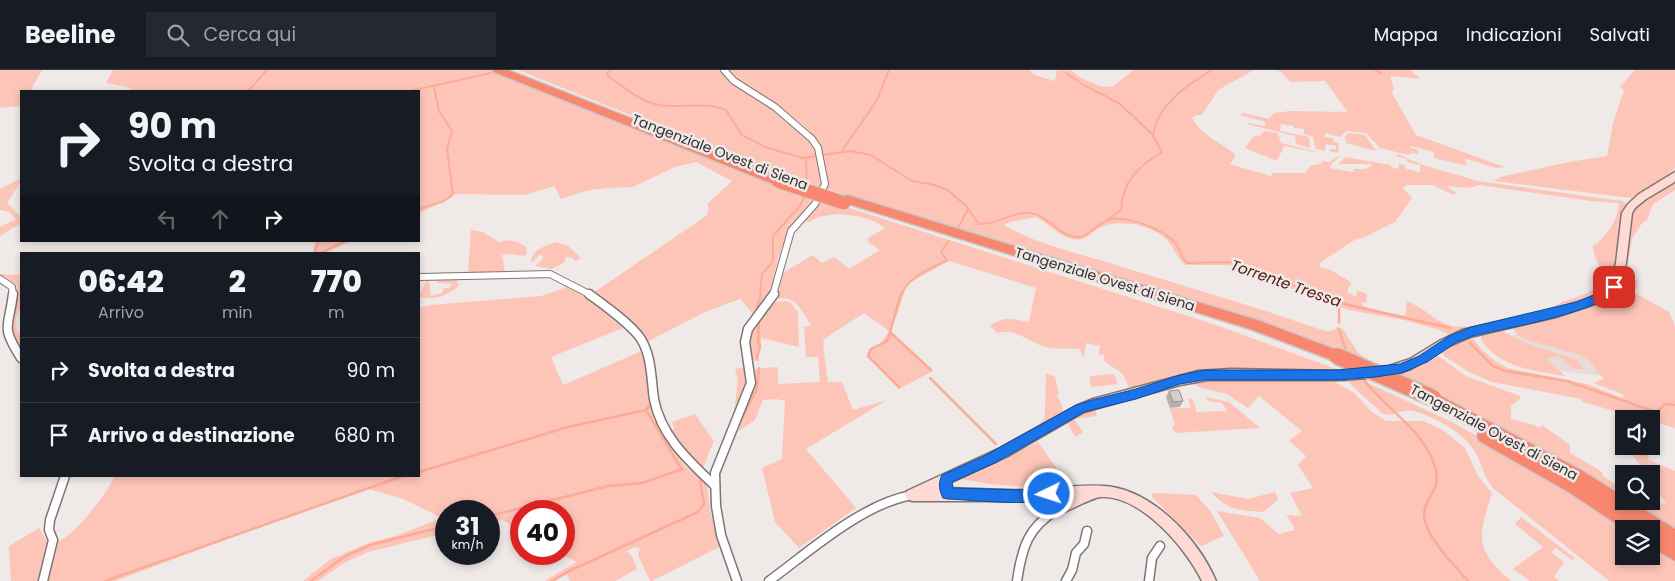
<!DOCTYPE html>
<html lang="it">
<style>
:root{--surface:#171b24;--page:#242831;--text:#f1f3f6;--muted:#9ea1a6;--line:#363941}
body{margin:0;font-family:Poppins,sans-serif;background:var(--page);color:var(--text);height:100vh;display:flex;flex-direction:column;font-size:19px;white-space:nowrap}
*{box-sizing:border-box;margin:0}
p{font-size:16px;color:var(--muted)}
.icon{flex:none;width:28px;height:28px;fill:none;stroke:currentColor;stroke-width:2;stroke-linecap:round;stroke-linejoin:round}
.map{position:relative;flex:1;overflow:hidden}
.sheet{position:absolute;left:20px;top:182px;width:400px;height:225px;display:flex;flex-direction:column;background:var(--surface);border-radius:0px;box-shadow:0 2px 8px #0003}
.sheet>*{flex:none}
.guide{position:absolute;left:20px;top:20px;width:400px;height:152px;border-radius:0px;box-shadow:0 2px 8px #0003;background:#171b24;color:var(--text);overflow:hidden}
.buttons{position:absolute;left:1615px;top:340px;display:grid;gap:10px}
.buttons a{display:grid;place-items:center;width:45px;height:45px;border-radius:0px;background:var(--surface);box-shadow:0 2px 8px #0003;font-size:25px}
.speed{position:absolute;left:435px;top:430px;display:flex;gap:10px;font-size:25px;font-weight:700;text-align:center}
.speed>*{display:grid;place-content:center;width:65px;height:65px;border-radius:50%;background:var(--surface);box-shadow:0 2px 8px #0003;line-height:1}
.speed small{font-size:12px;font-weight:400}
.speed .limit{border:8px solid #d22;background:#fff;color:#111}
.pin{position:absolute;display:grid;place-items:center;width:42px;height:42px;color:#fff;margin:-21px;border-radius:10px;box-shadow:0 2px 8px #0006}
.me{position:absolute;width:55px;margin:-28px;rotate:266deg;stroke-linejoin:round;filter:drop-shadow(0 0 4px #0008)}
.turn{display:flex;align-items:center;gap:18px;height:105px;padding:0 25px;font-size:22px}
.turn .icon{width:65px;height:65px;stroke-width:2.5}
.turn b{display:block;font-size:35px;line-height:42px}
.lanes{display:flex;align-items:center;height:48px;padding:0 25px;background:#0003;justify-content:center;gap:25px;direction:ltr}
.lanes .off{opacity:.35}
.eta{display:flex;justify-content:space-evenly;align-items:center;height:85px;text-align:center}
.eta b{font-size:30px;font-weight:800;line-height:35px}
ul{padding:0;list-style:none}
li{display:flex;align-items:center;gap:15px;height:65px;padding:0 25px;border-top:1px solid var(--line)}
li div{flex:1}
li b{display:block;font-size:19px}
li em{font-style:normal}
header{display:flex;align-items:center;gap:30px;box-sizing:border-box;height:70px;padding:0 25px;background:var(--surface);border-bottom:1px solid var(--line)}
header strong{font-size:24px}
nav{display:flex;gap:28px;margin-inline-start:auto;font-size:18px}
.search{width:350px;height:45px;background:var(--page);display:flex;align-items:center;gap:12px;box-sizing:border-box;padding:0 18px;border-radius:0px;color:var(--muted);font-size:19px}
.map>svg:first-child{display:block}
</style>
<header>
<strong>Beeline</strong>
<div class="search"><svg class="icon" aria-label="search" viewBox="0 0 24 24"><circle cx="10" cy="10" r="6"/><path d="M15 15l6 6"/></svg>Cerca qui</div>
<nav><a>Mappa</a><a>Indicazioni</a><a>Salvati</a></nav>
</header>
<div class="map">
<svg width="1675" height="511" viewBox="0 0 1675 511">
<rect width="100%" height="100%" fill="#efe9e8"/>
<!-- built -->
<path fill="#e9dbd8" d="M1520,262L1605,273L1604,306L1519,297L1505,270Z"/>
<!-- green -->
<g fill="#fdc5b8">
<path d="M0,0H42L30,21H21V36L0,38Z"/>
<path d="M113,0H489L721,93L815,127L788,161L778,189L771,221L754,245L740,229L703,243L647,272L593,223L706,146L709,138L707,134L732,111L696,92L675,97L633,117L607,118L585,121L561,129L554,116L525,125L455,124L451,128L419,143V21H127L132,18L106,13Z"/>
<path d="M518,0H722L804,63L816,79L822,118L705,75Z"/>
<path d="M729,0H1030L1034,5L1055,11L1057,0H1070L1081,8L1099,16L1112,17L1134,0H1254L1218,20L1202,45H1196L1192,48C1202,66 1220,72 1235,84L1234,89L1229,94L1271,106L1272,103H1305L1310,96L1321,94L1322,91L1330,92L1338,86H1340L1331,94L1330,98L1353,102L1354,99H1365L1372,96L1371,94H1338L1345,87L1391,95V97L1398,99L1399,94L1405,95L1406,99L1420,102V95L1407,92V89L1397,87V84L1423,95L1478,111L1622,131L1626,133L1612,209C1607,229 1567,236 1549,240C1560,228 1598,226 1603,209C1605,200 1593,191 1593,176C1607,167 1618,149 1619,133L1591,131L1479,115L1469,118L1447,116L1457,124H1452L1432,115H1406L1403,118L1412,128L1395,152L1363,168L1356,169L1321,192L1319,197L1331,200L1349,211L1351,213L1347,222L1356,227L1357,220L1367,224L1366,233L1361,232L1364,237L1405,246L1407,231C1440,246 1435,260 1478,256L1453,266L1436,259L1404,250L1349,240L1229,195H1186C1174,187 1174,171 1156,162C1139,153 1116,150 1099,158C1089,163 1088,172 1072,169C1059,166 1048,153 1036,147L1010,152L1004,155C1040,176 1083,184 1122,197C1188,217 1254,236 1319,259C1326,261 1331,263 1337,257L1343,259L1357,281L1366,290L1365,294L826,119L828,114C826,102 825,87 820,76C806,45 751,26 729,0Z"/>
<path d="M1276,0H1410L1421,9L1390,6L1394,19L1392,23L1416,65L1505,97L1496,98L1464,88L1467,96L1434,88V82L1411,76L1410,78L1418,80V84L1413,83L1408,85L1380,78L1366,63L1347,61L1339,67L1325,63V67L1333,68L1334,72L1339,73L1338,83L1329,81L1331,79H1336V76L1326,74L1325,81L1316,79L1313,67L1304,64V59L1294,58V56L1281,54L1280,61L1309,67L1310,78L1296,74L1295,66L1247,54L1248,53L1264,56L1266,52L1240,45L1244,43L1269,49L1274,43L1290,41L1348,42L1325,11L1290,12L1281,2Z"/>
<path d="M1635,0H1675V98L1663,110L1631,128L1494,111L1500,107L1569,92L1607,86L1613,53L1624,20L1620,17Z"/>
<path d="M1264,61L1278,63L1281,73L1326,84L1284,76L1277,91L1245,78L1255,65L1260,66Z"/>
<path d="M1349,63L1365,65L1376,81L1346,73L1345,66Z"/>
<path d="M21,108V111L7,133L21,147V153L0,166V157L16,149L9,142L0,140V119Z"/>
<path d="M1675,110V120L1653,134L1647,150L1642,153L1632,169L1628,192L1626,196V201L1638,212L1636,219L1629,215L1635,212L1629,209L1624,212L1621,210L1631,144L1634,137L1640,131Z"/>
<path d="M821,129L1216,255L1342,301H1210L1131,322L1123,304L1104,291V285L1098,284L1100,276L1086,273L1084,287L1079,279C1069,278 1060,279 1050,278C1031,275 1017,257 998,263L990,256C1004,246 1013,249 1029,252L1036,218L949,191L907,214L891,262L933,301L899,319L867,286L870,278L881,273L889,261L864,243L824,269L823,276L828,312H842L853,340L887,330L806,379L856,438L799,478L775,452L762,398L782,389L785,331L776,329L763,330L755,350L739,361L738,357L749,334L755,315L754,299L778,297V314L820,312L818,287H806L804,257L811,255C799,237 797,225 773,229L779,220L783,203L813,185L822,193L834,187L849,199L880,180L868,172V168L885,158C870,144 826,139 810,152L804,151Z"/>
<path d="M471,160L483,162L499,172C510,169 516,170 526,177L527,183L524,186L511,184L502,185L505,201H546L442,205L441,202H468Z"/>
<path d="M315,171H352L323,184H312Z"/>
<path d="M556,172L568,176L581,188L576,191L572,188L566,187L564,193L551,199L535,196L542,190L543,186L541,184L531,193C530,180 546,176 556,172Z"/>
<path d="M0,204L19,205L21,208V236L16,249L17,261L21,265V279L9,262L17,225V215L5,207H0Z"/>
<path d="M427,209L429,210L431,226L442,223L444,218H449L452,214L438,213L436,210L458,209L457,212L460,215C448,226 435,230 419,227Z"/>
<path d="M1622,216L1621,218L1624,217L1669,242L1675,256V358L1651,351V349H1642L1583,332L1581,329L1492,312L1467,301L1444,286L1442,282L1470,265L1482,280L1495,291L1508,298L1587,314L1622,328L1624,325L1593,313L1604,309L1586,287L1525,269L1517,265L1513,258L1515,255L1565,243Z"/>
<path d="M567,217L591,230L623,258L551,287L563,315L642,281L647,293L663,362L685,396L705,412L707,416L710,439L719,477L652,511H650L638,485L640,478L635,477L627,481L633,488L637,499L615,511H570L567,504L555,511H545L576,492L562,484H564V441H521V461L502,450L489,453V441H446V463L368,482L344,493L318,511H303L331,489L371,472L396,466L442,448L403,429L366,418L115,511H11L9,476L39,458L49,475C71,472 105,426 115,406H419V238L430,235L541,226Z"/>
<path d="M784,231L790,232L798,242L799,277L761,268V279L758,283L759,292L753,290C740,267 759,247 775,232Z"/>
<path d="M1500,260L1528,274L1577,290L1583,299C1572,301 1567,293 1559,286L1546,289L1565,306C1533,300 1502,299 1481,270V265Z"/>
<path d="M1437,285L1466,306L1520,326L1521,328L1511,336V349L1531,354L1540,358L1542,355L1570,375V383L1602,402V405L1624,421V431L1391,305L1415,297Z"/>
<path d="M745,297L747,315L734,342L738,310L735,299Z"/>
<path d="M1046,303L1055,307L1059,324L1057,327L1060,331L1064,344L993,382L1038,355L1044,349L1045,341Z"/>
<path d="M1114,304L1118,314L1092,317L1089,311L1091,310L1090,306Z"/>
<path d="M1357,308L1452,352L1506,382L1554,410L1624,459V486H1651V473L1675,490V511H1609L1493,418C1482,404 1482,392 1474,380C1462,362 1434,346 1413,341C1402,338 1394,347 1383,344L1348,312Z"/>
<path d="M1219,309L1331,310L1354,323L1371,341L1386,351H1423L1443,360L1465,378L1478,406L1492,423C1478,467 1474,479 1511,511H1260L1217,441L1260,448L1280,465L1282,463L1295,460L1285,442L1287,445L1302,446L1290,423L1313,418L1298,395L1306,386L1289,371L1302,361L1259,326L1248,338L1227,324L1201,318L1192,313Z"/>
<path d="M1206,327L1229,332L1260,358L1175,363L1172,356L1175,355L1167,329L1170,338H1191L1188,328L1193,330L1197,342L1227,341L1222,333L1207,331Z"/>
<path d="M1092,339L1095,340L1097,346L1074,349L1083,362L1075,367L1067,352Z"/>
<path d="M695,344L714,371L702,400L670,361L675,358L672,352Z"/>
<path d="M1038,372L1068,415C1032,419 996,416 961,409Z"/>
<path d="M1633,376H1646L1649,390L1675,401V464L1624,431H1647L1666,434L1651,412V404H1646L1633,385Z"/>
<path d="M1211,422L1248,429L1275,422L1278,429L1264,442C1239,440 1228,441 1211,422Z"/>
<path d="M1154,423L1196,425L1211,442L1224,466L1201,476L1154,429L1151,425Z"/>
<path d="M1521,447L1575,488L1572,490L1556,478L1551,482L1564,492L1554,507L1559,511H1530L1513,499L1543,477L1515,454Z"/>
</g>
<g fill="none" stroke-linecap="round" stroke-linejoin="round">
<!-- stream-far1 -->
<g stroke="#fcab99" stroke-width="2">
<path d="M610,0L607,4L608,6C624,17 640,32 659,35C682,39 704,31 726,40L742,65L765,77L803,88L850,81L871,85L912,111L935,115L949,121L966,136L979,154C997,155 1013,141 1031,143C1050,146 1059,168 1079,167C1091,166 1097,153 1108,150C1126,145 1164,159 1175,173C1180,179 1182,188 1187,193L1232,192L1317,225"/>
<path d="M1375,0L1382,4"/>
<path d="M1066,3L1084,15L1120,34L1153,65"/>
<path d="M248,21L267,0"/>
<path d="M410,21L491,3"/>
<path d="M842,81L877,30L889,0"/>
<path d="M806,89L807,115"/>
<path d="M419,139L444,131L453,124L447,79L452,61L439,41L434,17"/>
<path d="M1108,149L1121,140C1122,111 1139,96 1162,82L1153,66C1157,35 1187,15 1212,0"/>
<path d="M958,158L968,139"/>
<path d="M314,184L319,171"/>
<path d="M318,184L346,171"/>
<path d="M760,225L762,204L771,194L773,189V166L799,137L805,126"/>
<path d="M901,225C910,205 929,200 947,190L941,182L948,171"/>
</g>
<!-- stream -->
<g stroke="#fcab99" stroke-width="2.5">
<path d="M901,224L890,262L931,300"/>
<path d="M1315,224L1331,231L1450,258"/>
<path d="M1339,232V253"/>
<path d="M756,241L761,224"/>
<path d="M1339,259L1347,284"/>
<path d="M890,263L887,271L871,279L868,286L899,317"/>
<path d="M1470,273L1493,296L1505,301L1567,311L1653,341H1658L1665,334L1675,335"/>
<path d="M757,288L760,276L758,271L759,249"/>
<path d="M646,295L648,314"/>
<path d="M1362,307C1383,337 1419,356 1433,391C1445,422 1424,424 1424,445C1424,465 1455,496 1468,511"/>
<path d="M930,308L996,374"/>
<path d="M646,340L651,333L650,329"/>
<path d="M742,348L757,319L759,298"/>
<path d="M419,402L568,357L646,340L682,400"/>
<path d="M489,446L608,416L642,413L683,399"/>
<path d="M105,511L403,406"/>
<path d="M311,511L344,487L370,475L446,456"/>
<path d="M552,511L569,501L698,442L704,434L700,411L702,408"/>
</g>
<defs>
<g id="street-far1">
<path d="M724,0L734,11L775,37L812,69L818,78L825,114L815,134L791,161L773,225"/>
<path d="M419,207L550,204L591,225"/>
<path d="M0,209L12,217L13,225"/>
</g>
<g id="street">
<path d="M13,224C9,258 0,255 21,288"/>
<path d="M589,224C604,235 631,254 641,269C652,287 651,309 654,329C661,366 688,390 714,415"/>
<path d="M43,511L53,470L49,460L50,450L65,406"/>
<path d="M737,511L721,465L716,436L715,403L751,313L745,272L748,259L774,224"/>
<path d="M769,511C810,481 862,434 912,425"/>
<path d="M1017,511C1022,477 1028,457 1058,439"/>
<path d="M1066,511L1072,500L1076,483L1084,474L1087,461"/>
<path d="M1149,511L1152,488L1160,476"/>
</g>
<path id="secondary" d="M1675,102V111L1673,113L1646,129L1635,138L1632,143L1626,193L1622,212L1618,220L1609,227L1595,234L1556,247L1470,267L1449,276L1411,299L1389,306L1344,310H1208L1180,315L1084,342L1008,386L939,418C969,418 998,421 1027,420C1053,419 1079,414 1104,416C1152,419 1198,469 1216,511H1202C1186,478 1140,424 1100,427C1092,428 1068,441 1058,445C1051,442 1048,435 1040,431H912L907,429L905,425L907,421L1000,378L1076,336L1093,329L1198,301L1231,299L1344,301L1389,296L1410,289L1441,270L1462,260L1556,239L1588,229L1601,222L1611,212L1616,193L1622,143L1628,134L1639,124ZM1068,429L1060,432L1059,430Z"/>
<g id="highway">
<path d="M492,0H508L783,108L784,111L783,114H773L494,2Z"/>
<path d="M847,125L1260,251L1342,282L1345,286L1342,290L1337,292L1250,259L842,132L840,129L842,126Z"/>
<path d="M1433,322L1581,400L1624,427V431H1631L1675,459V491L1651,477V459H1624L1567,421L1479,371L1477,366L1479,361L1427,333L1425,328L1427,323Z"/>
</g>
</defs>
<!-- street-far1 casing -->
<use href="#street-far1" stroke="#7c7776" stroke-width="8"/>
<!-- street casing -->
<use href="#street" stroke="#7c7776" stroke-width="11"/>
<!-- secondary casing -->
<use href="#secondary" stroke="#7c7776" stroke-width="3"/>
<!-- highway casing -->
<use href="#highway" stroke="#c9c9c9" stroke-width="3"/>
<!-- street-far1 -->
<use href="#street-far1" stroke="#fff" stroke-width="6"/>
<!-- street -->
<use href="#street" stroke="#fff" stroke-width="8"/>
<!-- secondary -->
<use href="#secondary" fill="#fddbd4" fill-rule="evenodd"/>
<!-- highway -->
<use href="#highway" fill="#f9876f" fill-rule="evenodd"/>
<defs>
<path id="highway-bridge-far1" d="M778,111L844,133"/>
<path id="highway-bridge" d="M1337,286L1433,328"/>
</defs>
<!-- highway-bridge-far1 casing -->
<use href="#highway-bridge-far1" stroke="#c9c9c9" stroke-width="15" stroke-linecap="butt"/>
<!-- highway-bridge casing -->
<use href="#highway-bridge" stroke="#c9c9c9" stroke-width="19" stroke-linecap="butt"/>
<!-- highway-bridge-far1 -->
<use href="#highway-bridge-far1" stroke="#f9876f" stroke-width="13"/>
<!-- highway-bridge -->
<use href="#highway-bridge" stroke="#f9876f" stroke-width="16"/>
</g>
<!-- wall -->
<path fill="#b6b1b0" d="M1169,321L1183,331L1180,337L1170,338L1166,327Z"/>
<!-- building -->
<path fill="#d4cecd" stroke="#949090" d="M1179,320L1183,331L1173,332L1169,321Z"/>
<!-- route -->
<path fill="#1a73e8" stroke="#114b97" d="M1614,213L1620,217C1604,242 1505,258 1473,266L1457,272L1427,292L1402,303L1376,307L1337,310H1204L1180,314L1136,329L1084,342L995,393L952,412L953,418L1023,420L1049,418L1054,420L1056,424L1054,428C1029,437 975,430 948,429L943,428C939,420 938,413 942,405L986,385L1076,335L1092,330L1136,319L1180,305L1204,300H1337L1400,294L1419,286L1449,266L1471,257L1576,232L1601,222Z"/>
<g text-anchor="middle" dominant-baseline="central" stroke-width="5" stroke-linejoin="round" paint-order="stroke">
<!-- street labels -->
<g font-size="14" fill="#312f2f" stroke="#efe9e8">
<text transform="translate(720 82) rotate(21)">Tangenziale Ovest di Siena</text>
<text transform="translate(1105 209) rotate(17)">Tangenziale Ovest di Siena</text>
<text transform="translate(1494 362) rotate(28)">Tangenziale Ovest di Siena</text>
</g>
<!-- water labels -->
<g font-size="15" font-style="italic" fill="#511408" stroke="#efe9e8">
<text transform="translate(1286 213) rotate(19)">Torrente Tressa</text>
</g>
</g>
</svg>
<div class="buttons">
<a><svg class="icon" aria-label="sound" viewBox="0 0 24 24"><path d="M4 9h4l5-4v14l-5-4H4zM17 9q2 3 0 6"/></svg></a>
<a><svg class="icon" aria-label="search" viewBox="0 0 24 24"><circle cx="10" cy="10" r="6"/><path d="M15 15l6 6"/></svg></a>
<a><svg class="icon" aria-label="layers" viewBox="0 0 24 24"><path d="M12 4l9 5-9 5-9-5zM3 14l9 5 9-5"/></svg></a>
</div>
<div class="speed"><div>31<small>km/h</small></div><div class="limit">40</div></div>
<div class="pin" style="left:1614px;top:217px;background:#d93025"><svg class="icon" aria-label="arrive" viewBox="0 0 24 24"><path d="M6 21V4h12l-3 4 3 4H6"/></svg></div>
<svg class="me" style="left:1049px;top:424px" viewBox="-20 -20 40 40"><circle r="17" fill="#1a73e8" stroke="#fff" stroke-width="3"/><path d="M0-11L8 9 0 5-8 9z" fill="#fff"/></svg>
<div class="guide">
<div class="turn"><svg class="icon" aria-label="right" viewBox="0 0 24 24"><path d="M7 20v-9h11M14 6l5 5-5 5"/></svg><div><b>90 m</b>Svolta a destra</div></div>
<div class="lanes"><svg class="icon off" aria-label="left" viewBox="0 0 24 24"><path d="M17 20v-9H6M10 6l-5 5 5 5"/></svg><svg class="icon off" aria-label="ahead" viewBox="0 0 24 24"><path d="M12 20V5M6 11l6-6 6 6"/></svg><svg class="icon" aria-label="right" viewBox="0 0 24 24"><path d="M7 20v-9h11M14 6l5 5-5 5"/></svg></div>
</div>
<section class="sheet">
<div class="eta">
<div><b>06:42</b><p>Arrivo</p></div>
<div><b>2</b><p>min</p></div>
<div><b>770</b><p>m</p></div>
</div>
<ul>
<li><svg class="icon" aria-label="right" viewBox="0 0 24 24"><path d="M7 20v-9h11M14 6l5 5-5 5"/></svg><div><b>Svolta a destra</b></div><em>90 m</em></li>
<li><svg class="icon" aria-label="arrive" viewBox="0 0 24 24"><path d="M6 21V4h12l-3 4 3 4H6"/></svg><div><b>Arrivo a destinazione</b></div><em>680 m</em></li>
</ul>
</section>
</div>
